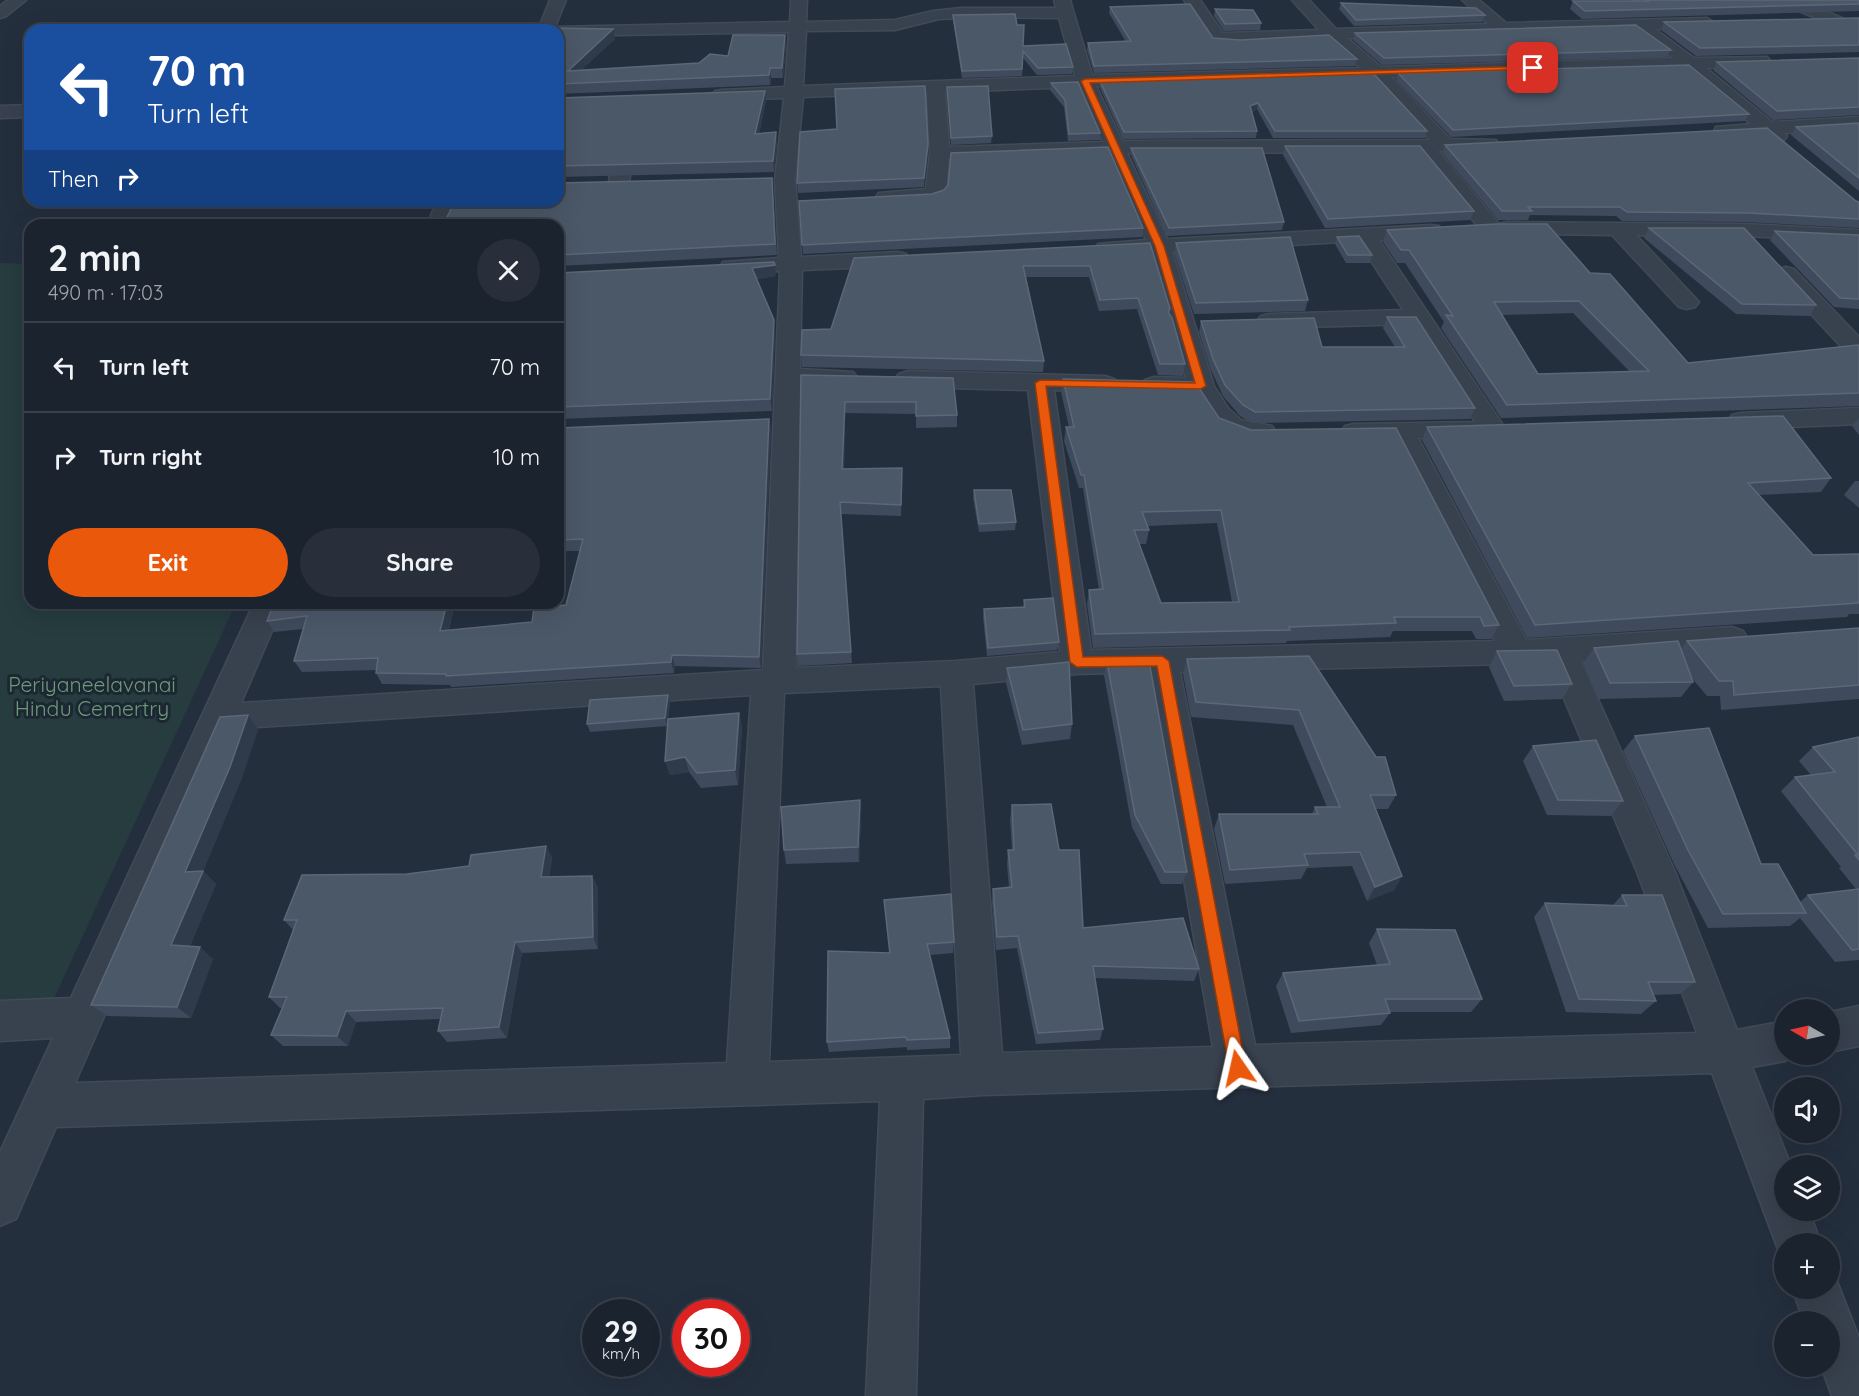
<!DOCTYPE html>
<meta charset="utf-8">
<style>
:root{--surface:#1b232e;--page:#282f3a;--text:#f1f3f6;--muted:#a0a4aa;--line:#39404a;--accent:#ea580c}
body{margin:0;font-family:Quicksand,sans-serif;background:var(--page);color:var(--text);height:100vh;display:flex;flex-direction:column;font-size:22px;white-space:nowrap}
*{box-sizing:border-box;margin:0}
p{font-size:20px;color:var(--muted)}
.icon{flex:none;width:33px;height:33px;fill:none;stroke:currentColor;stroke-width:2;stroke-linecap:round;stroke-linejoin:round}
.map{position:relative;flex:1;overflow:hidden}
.drawer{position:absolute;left:24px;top:219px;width:540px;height:390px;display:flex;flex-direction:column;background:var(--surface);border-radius:18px;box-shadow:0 6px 24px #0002,0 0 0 2px var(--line)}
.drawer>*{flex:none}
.guide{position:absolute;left:24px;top:24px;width:540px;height:183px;border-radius:18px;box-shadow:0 6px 24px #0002,0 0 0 2px var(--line);background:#1a4fa0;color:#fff;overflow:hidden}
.needle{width:39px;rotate:279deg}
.controls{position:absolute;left:1774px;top:999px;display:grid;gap:12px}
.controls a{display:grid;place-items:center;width:66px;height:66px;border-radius:50%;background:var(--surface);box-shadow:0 6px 24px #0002,0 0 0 2px var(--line);font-size:30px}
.speed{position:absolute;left:582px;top:1299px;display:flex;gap:12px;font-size:30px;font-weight:700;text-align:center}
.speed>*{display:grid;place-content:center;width:78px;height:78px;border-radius:50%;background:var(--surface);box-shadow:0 6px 24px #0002,0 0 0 2px var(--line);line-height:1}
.speed small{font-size:15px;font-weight:400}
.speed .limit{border:9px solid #d22;background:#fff;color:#111}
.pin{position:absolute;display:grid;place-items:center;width:51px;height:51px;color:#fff;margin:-26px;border-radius:12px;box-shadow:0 3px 9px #0006}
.me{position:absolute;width:66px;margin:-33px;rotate:349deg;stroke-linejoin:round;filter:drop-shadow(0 0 4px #0008)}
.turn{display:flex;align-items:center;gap:21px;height:126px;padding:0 24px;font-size:27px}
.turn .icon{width:78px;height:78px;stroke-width:2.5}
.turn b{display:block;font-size:42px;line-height:51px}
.then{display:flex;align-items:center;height:57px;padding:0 24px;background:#0003;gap:12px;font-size:22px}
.round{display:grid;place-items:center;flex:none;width:63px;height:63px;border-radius:32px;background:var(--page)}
.head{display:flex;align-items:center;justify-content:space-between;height:102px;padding:0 24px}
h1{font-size:36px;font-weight:800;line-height:45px}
.cta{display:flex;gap:12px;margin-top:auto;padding:12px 24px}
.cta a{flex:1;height:69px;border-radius:36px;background:var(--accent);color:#fff;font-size:24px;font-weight:800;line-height:69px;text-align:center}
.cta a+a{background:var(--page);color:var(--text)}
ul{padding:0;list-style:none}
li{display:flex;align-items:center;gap:18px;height:90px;padding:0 24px;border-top:2px solid var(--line)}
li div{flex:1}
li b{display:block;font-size:22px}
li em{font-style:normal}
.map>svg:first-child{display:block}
</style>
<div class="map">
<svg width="1859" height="1396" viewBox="0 0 1859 1396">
<rect width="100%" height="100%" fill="#242f3e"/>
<!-- green -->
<path fill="#263c3f" d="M0,263L30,264V603H236L45,1018L0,1021Z"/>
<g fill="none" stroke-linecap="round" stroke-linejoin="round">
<defs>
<g id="minor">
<path d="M8,0H26L6,16L0,18V6Z"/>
<path d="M550,0H566L555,27L790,22L791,0H807L806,22L895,20L933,11L961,8H1056L1054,0H1070L1092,75L1360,68L1328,39L1239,44L1212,42L1184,0H1200L1223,33L1319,30L1292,0H1309L1336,29L1488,24L1462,0H1479L1506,23L1707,18L1715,23L1713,26L1655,29L1694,58L1767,57L1770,61L1767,65L1761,66L1706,68L1772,122L1859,117V129L1784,133L1787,136L1784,140L1777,142L1763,134L1716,135L1714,131L1716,127L1751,124L1686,68L1391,77L1450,139L1496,140L1499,144L1496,148L1489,150L1438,151L1499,224L1507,222L1745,224L1859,230V242L1745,236L1636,235L1699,302L1695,307L1687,309L1679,307L1612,235L1483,233L1418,152L1127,153L1167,239L1431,225L1439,226L1442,231L1439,236L1431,237L1379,240L1505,428L1501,434L1492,436L1481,432L1479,435L1418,438L1526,640L1732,627L1743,631L1748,639L1743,647L1732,651L1581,661L1675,872L1737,1030L1785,1021V1054H1800L1785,1061L1752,1067L1791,1166H1785V1210H1809L1821,1244H1785V1262L1782,1260L1712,1073L983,1095L923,1099L916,1396H866L880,1101L56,1127L16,1219L0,1226V1152L53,1038L0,1041V1001L71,998L254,603H284L241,703L763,670L780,271L731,274L723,272L720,267L723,262L779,258L775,180L784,98L721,100L715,99L712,95L715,91L721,90L785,87L789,32L558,36V30H538ZM990,17L1059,18L1075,76L803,86L806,31L895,30L939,19ZM1634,29L1673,58L1381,67L1347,38ZM1372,78L1430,140L1122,141L1096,86ZM1079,87L1103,142L949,147L945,92ZM927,92L930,153L926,189L879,193L876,197L879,201C894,205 937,205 946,192L949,159L1108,153L1146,240L1098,244L1095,249L1098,254L1106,256L1150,253L1186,378L1154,377L1145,380L1141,385L1145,390L1193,393C1213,424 1231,448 1272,438L1276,432L1272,426L1241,420L1228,408L1214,386L1172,252L1358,241L1403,310L1269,314L1261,316L1257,321L1261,326L1269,328L1412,324L1475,422L1354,424L1345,426L1341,432L1345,438L1354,440L1392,439L1495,641L1091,650L1054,390L1105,392L1114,389L1118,384L1114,379L1105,376L908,371L899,374L895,379L899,384L908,387L1028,390L1060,652L956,661L796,668L800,384L844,385L853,382L857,377L853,372L800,369L802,270L898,266L906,264L909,259L906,254L898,252L801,257L795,180L803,97ZM1549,663L1637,872L1697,1033L1255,1045L1180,672ZM1148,672L1213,1047L1002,1053L973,684L1077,674ZM941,686L961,1055L769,1062L784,693ZM751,695L727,1063L75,1083L229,729Z"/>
<path d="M1778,0H1799L1859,25V36L1780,3Z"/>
<path d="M30,105V117L0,118V106Z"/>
<path d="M558,157L627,160C632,167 631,180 626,187H612L609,183L610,170L558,169Z"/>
<path d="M437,201H457L449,225H427Z"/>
<path d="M1786,267L1794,269L1859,337V358L1850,356L1778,279L1775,274L1778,269Z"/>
<path d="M1859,408V424L1741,429L1732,427L1728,421L1732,415L1741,413Z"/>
<path d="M1859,1006V1046L1830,1052V1012Z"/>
<path d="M1830,1270L1833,1271L1859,1338V1396H1832L1821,1366H1830V1322H1804L1792,1288H1830Z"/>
</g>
</defs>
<!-- minor casing -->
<use href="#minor" stroke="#414a57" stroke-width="3"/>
<!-- minor -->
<use href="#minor" fill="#38414e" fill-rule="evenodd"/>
</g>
<!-- wall -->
<g fill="#3f4b5c" fill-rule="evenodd">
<path d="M1629,0H1859V11L1582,19L1570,9L1573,1H1632Z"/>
<path d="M1341,3L1485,15L1482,22L1354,26L1339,9Z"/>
<path d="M1110,7L1213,38L1357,59L1355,66L1094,73L1087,50L1088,43L1126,42L1109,13Z"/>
<path d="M1215,9L1261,23L1260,30L1224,31L1214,16Z"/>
<path d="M953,15L1017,25L1023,46L1073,67L1072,74L1037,75L1023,58L1022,76L962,78L953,21Z"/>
<path d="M1859,18V52L1696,56L1661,30L1664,22Z"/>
<path d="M558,30L615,39L581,70L699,63L786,44L783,78H771L770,85L558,94Z"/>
<path d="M1355,33L1671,50L1667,57L1382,65L1353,40Z"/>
<path d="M1859,58V115L1773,120L1713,70L1717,62Z"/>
<path d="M1373,73L1427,131L1425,138H1273L1257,109L1252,112L1257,131L1256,138L1123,139L1100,88V81Z"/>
<path d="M1398,73L1749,114L1745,121L1451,137L1396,80Z"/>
<path d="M1051,83L1100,133V140L1068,141L1064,107L1050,90Z"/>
<path d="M947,87L992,136L991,143L951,145Z"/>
<path d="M765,91L766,101L759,134L776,132L777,143L774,172L558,177V98Z"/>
<path d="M1859,123V191L1791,135L1796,127Z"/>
<path d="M837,129L928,144V153L924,187L798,193L797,183Z"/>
<path d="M1445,145L1856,201L1859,202V228L1745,222L1622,221L1616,216L1530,215L1528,220H1498L1442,153Z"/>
<path d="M1285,146L1474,211L1470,220L1325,228L1283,155Z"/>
<path d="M1131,148L1284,222L1282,230L1167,236L1131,155Z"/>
<path d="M772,178L777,255L558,266V225Z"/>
<path d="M799,201L1143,228L1142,237L803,254Z"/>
<path d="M1649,228L1816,305L1810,316L1736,314L1644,238Z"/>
<path d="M1387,230L1590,273L1688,363L1859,346V406L1501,418L1441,328L1444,322L1405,263H1397L1383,242ZM1573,313L1629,371L1538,374L1502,315Z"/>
<path d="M1775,231L1859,235V309L1834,307L1770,240Z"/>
<path d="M1337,237L1372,255L1370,263H1346L1335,244Z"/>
<path d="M1150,243L1169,313L1185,364L1183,376L1158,375L1137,309L1099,311L1089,277H1026L1044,361L1043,372L802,367L801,355L831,329L854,258Z"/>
<path d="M1176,243L1308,300L1305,311L1194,314L1174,253Z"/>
<path d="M558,273L776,276L757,279L775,331L772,411L558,419Z"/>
<path d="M1387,317L1475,408L1470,419L1252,423L1240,416L1223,396L1211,370L1199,332L1201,321L1322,347H1395L1383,328Z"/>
<path d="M801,375L953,378L957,415V427L916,428V414L845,413L844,469L902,479L901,516L841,514L852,663L798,666L797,654Z"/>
<path d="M1063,379L1219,418L1499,625L1491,639H1476L1472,631H1393L1390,637L1287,641L1286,643L1093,648L1087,604L1089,590H1099L1083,488H1079L1064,441L1066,427H1069L1061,392ZM1217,523L1232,602L1161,603L1139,544H1146L1149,530L1147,526Z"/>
<path d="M1859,418V435L1852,426Z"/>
<path d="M769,419L771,430L761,668L675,666L674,673L451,687L450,685L382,684L376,673V670L302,672L294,661L303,629L274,632L267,621L274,603H455L449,630L532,622L566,605L580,551H558V428Z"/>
<path d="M1427,427L1831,478L1821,492L1759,495L1813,555L1859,554V614H1849L1847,617L1527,638L1422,440Z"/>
<path d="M1855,481H1859V508L1844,495Z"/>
<path d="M974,490L1016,522L1015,530L979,532L973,498Z"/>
<path d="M1024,600L1059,642L1057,650L987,656L983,617L984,609L1023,607Z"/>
<path d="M1859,628V699L1721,710L1720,696H1707L1691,677L1693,682L1681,697L1599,699L1583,663L1594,648L1681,649L1687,641Z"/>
<path d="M1497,651L1572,684L1562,699L1504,701L1489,667Z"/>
<path d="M1309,656L1396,795L1388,809H1375L1402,876L1394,890L1367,901L1352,866L1307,868L1301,879L1225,884L1214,829L1219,814H1312L1315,807H1327L1293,725L1191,717L1183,674L1187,659Z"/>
<path d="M1107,662L1187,872L1182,884H1161L1132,827L1104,675Z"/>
<path d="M1007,668L1072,724L1070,739L1022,745L1006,683Z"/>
<path d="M668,695L670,703L668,719L739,713L742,728L738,785L701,788L689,772L670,775L665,761L667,726L590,732L587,724Z"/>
<path d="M258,729L241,780L203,871L216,884L190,946L213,959L191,1018L107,1016L91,1005Z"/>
<path d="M1635,736L1761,864L1800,902L1808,895L1856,889L1839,868L1841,867L1781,791L1795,777L1811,775L1799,761L1813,747L1859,737V960L1835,962L1800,918L1790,926L1708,928L1674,864L1623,751Z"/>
<path d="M1533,746L1623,801L1611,816L1547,815L1523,761Z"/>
<path d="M860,800L861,815L859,862L786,864L784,850Z"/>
<path d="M1012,805L1059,850L1083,928L1199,969L1194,981L1095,978L1103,1029L1100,1040L1036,1044L1017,948L996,950L992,902L993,889L1009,888L1007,864L1008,850H1012L1010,819Z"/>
<path d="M546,846L552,858L549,877L592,876L598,888V949L522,953L507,1038L447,1042L438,1031L440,1019L356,1022L348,1046H283L271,1035L282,1008H280L269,997L293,930L284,920L407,874L469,866Z"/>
<path d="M1622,895L1695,982L1680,994L1653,995L1656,1001L1641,1014L1566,1012L1534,917L1545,903L1613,905Z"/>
<path d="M884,900L954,942L953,953L930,955L950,1038V1048L907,1050V1047L829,1052L827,1042L889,953Z"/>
<path d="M1377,929L1482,999L1471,1012H1389L1390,1013L1381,1025L1291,1033L1276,986L1283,973L1377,965L1369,943Z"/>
</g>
<!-- shaded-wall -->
<g fill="#2f3b4b">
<path d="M613,29L615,39L570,81L568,71Z"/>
<path d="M785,35L786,44L783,78L782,68Z"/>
<path d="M770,68L771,78L770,85L769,75Z"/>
<path d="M765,91L766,101L757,144L755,134Z"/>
<path d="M1258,103L1257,109L1249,113L1250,106Z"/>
<path d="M776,132L777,143L774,172L773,161Z"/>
<path d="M928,144V153L924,187V178Z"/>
<path d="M775,265L776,276L754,279L752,268Z"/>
<path d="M774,320L775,331L772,411L770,399Z"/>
<path d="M845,402V413L843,480L842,469Z"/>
<path d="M769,419L771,430L761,668L759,657Z"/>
<path d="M447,603H455L446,642L440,631Z"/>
<path d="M672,655L675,666L674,673L671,662Z"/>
<path d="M668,695L670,703L667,726L665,718Z"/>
<path d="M739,713L742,728L738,785L735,770Z"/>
<path d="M248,715L258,729L241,780L198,883L203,871L216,884L185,958L171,945L185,872Z"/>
<path d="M685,757L689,772L670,775L665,761Z"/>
<path d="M860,800L861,815L859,862L858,847Z"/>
<path d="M546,846L552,858L547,889L541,877Z"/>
<path d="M592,876L598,888V949L593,937Z"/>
<path d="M1402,876L1394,890L1367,901L1375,887Z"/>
<path d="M515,942L522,953L507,1038L499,1027Z"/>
<path d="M200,947L213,959L191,1018L177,1007Z"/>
<path d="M346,1011L356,1022L348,1046L337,1036Z"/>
</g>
<!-- building -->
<g fill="#4b5868" stroke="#5c6777" stroke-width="1.5" fill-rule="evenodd">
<path d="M1646,0H1859V4L1585,11L1573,1H1649Z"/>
<path d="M1341,3L1476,8L1485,15L1356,20Z"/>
<path d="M1190,4L1213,38L1240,40L1329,35L1357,59L1094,66L1088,43L1131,41L1110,7Z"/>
<path d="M1215,9L1253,10L1261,23L1225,24Z"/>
<path d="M1015,14L1017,25H1024L1023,46L1066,44L1073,67L1038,68L1023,51L1022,69L962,71L953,15Z"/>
<path d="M1859,18V45L1700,48L1664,22Z"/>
<path d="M1636,25L1671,50L1384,58L1355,33Z"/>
<path d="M551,28L613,29L568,71L699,63L710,54L728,56L733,35H785L782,68H770L769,75L558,84V30H549Z"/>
<path d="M1859,58V107L1777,111L1717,62Z"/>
<path d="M1689,65L1749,114L1453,130L1398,73Z"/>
<path d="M1373,73L1427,131H1275L1258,103L1250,106L1257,131L1124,132L1100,81Z"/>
<path d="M1078,82L1100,133L1069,134L1065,100L1051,83Z"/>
<path d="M925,86L928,144L924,178L797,183L800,132L837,129L835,89Z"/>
<path d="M988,86L992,136L951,138L947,87Z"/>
<path d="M765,91L755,134L776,132L773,161L558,166V98Z"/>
<path d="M1859,123V178L1796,127Z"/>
<path d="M1767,128L1856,201L1859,202V219L1750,213L1627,212L1620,207H1528L1532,211H1502L1445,145Z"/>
<path d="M1285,146H1420L1474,211L1328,219Z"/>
<path d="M1108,147L1143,228L802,245L799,201L932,194L944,190L948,185L951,153Z"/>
<path d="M1131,148H1262L1284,222L1169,228Z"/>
<path d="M772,178L775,244L558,255V225H443L455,201H558V183Z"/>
<path d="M1496,224H1547L1590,273L1610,274L1688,363L1858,345L1859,346V393L1507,405L1446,315L1453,316L1409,250H1401L1387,230ZM1579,301L1649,371L1538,374L1494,302Z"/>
<path d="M1649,228H1744L1816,305L1742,304Z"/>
<path d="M1775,231L1859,235V299L1840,298Z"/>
<path d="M1359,236L1372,255H1348L1337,237Z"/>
<path d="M1290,237L1308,300L1196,303L1176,243Z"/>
<path d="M1150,243L1170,309L1168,312L1172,318L1185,364H1160L1138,298L1100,300L1090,266H1023L1044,361L801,355L802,330L831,329L854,258Z"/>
<path d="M774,262L775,265L752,268L774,320L770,399L558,407V273Z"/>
<path d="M1387,317H1416L1475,408L1255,412L1243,405L1225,385L1213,359L1201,321L1314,318L1322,347H1405Z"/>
<path d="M801,375L953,378L957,415L916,416V402H845L842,469L902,468L901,505L840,502L851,652L797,654Z"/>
<path d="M1063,379L1195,382L1219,418L1251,430L1396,428L1499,625L1484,626L1480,617H1394L1396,623L1289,627L1290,630L1095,634L1089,590L1103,589L1084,475H1081L1066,427H1074ZM1221,510L1239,602L1161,603L1134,530H1149L1142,512Z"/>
<path d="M1783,416L1831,478L1748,483L1813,555L1859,554V602H1858L1859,603L1535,625L1427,427Z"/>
<path d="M769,419L759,657L672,655L671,662L446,676V674L376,673L378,658L294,661L307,616L267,621L274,603H447L440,631L532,622L534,608L566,605L583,539L558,540V428Z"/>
<path d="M974,490H1011L1016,522L979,524Z"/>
<path d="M1053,598L1059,642L988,648L984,609L1025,607L1024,600Z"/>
<path d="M1859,628V685L1734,695L1733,681H1719L1687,641Z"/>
<path d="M1678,641L1693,682L1610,683L1594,648Z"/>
<path d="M1557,650L1572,684L1514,686L1497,651Z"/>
<path d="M1309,656L1376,757H1385L1396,795H1370L1402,876L1375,887L1360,852L1304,854L1308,865L1230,870L1219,814H1318L1315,807H1340L1299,710L1196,702L1187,659Z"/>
<path d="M1149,661L1187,872H1165L1135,815L1107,662Z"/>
<path d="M1069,662L1072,724L1023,730L1007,668Z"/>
<path d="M668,695L665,718L587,724L590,700Z"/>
<path d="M739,713L735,770L697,773L685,757L665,761L668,719Z"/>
<path d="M248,715L230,767L185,872L203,871L171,945L200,947L177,1007L91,1005L220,717Z"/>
<path d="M1709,728L1761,864H1778L1806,913L1723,914L1688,850L1635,736Z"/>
<path d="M1859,737V860L1855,855H1858L1795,777L1835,772L1813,747Z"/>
<path d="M1596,740L1623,801L1558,800L1533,746Z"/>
<path d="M860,800L858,847L784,850L781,807Z"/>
<path d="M1051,804L1059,850H1079L1083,928L1183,918L1199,969L1093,966L1103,1029L1038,1033L1018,936L997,937L993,889L1012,887L1008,850H1014L1012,805Z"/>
<path d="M546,846L541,877L592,876L593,937L515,942L499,1027L438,1031L443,1008L346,1011L337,1036L271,1035L287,997H269L297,920H284L302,875L407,874L469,866L471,855Z"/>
<path d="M1859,889V949L1852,950L1808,895Z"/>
<path d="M951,894L954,942L927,944L950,1038L907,1040L906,1037L827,1042L828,951L890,953L884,900Z"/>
<path d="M1622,895H1662L1695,982H1648L1656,1001L1579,999L1545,903L1627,906Z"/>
<path d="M1377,929L1455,930L1482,999H1385L1390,1013L1299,1021L1283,973L1390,964Z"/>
</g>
<!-- route -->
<path fill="#ea580c" stroke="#983908" stroke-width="1.5" d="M1533,66L1536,69L1090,83L1164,246L1206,386L1201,389L1046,386L1083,657L1162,656L1169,661L1246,1068L1244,1074L1238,1076L1231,1074L1229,1068L1157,666L1077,667L1070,662L1035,383L1040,380L1195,383L1155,246L1081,81L1085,79Z"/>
<g text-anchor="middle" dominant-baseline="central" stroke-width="6" stroke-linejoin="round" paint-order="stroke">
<!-- park labels -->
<g font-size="21" fill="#6b9a76" stroke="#1d2633">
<text x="92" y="684">Periyaneelavanai<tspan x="92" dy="24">Hindu Cemertry</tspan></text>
</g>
</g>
</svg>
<div class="controls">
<a><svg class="needle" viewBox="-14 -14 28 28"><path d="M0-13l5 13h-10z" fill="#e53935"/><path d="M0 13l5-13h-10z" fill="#a0a4aa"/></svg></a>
<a><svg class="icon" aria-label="sound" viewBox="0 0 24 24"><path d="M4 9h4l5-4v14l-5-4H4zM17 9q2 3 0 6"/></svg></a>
<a><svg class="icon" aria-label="layers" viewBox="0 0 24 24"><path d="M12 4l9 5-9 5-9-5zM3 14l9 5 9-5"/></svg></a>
<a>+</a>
<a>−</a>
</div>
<div class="speed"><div>29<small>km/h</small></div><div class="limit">30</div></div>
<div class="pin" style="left:1533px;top:68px;background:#d93025"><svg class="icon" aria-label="arrive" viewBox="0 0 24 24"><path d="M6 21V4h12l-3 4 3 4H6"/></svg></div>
<svg class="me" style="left:1238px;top:1068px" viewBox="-20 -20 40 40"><path d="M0-17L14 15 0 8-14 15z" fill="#ea580c" stroke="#fff" stroke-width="4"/></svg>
<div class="guide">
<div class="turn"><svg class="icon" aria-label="left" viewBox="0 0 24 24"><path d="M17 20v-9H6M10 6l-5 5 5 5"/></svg><div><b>70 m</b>Turn left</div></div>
<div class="then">Then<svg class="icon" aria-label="right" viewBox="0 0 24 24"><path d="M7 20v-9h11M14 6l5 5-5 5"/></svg></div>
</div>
<section class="drawer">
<div class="head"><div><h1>2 min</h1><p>490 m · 17:03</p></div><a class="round"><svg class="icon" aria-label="close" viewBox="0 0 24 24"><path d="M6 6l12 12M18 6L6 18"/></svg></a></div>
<ul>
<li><svg class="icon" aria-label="left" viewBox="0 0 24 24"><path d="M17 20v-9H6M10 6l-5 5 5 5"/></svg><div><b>Turn left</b></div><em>70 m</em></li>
<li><svg class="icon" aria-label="right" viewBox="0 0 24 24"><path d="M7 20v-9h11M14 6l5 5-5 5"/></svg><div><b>Turn right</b></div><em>10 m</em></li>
</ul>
<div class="cta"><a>Exit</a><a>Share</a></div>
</section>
</div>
